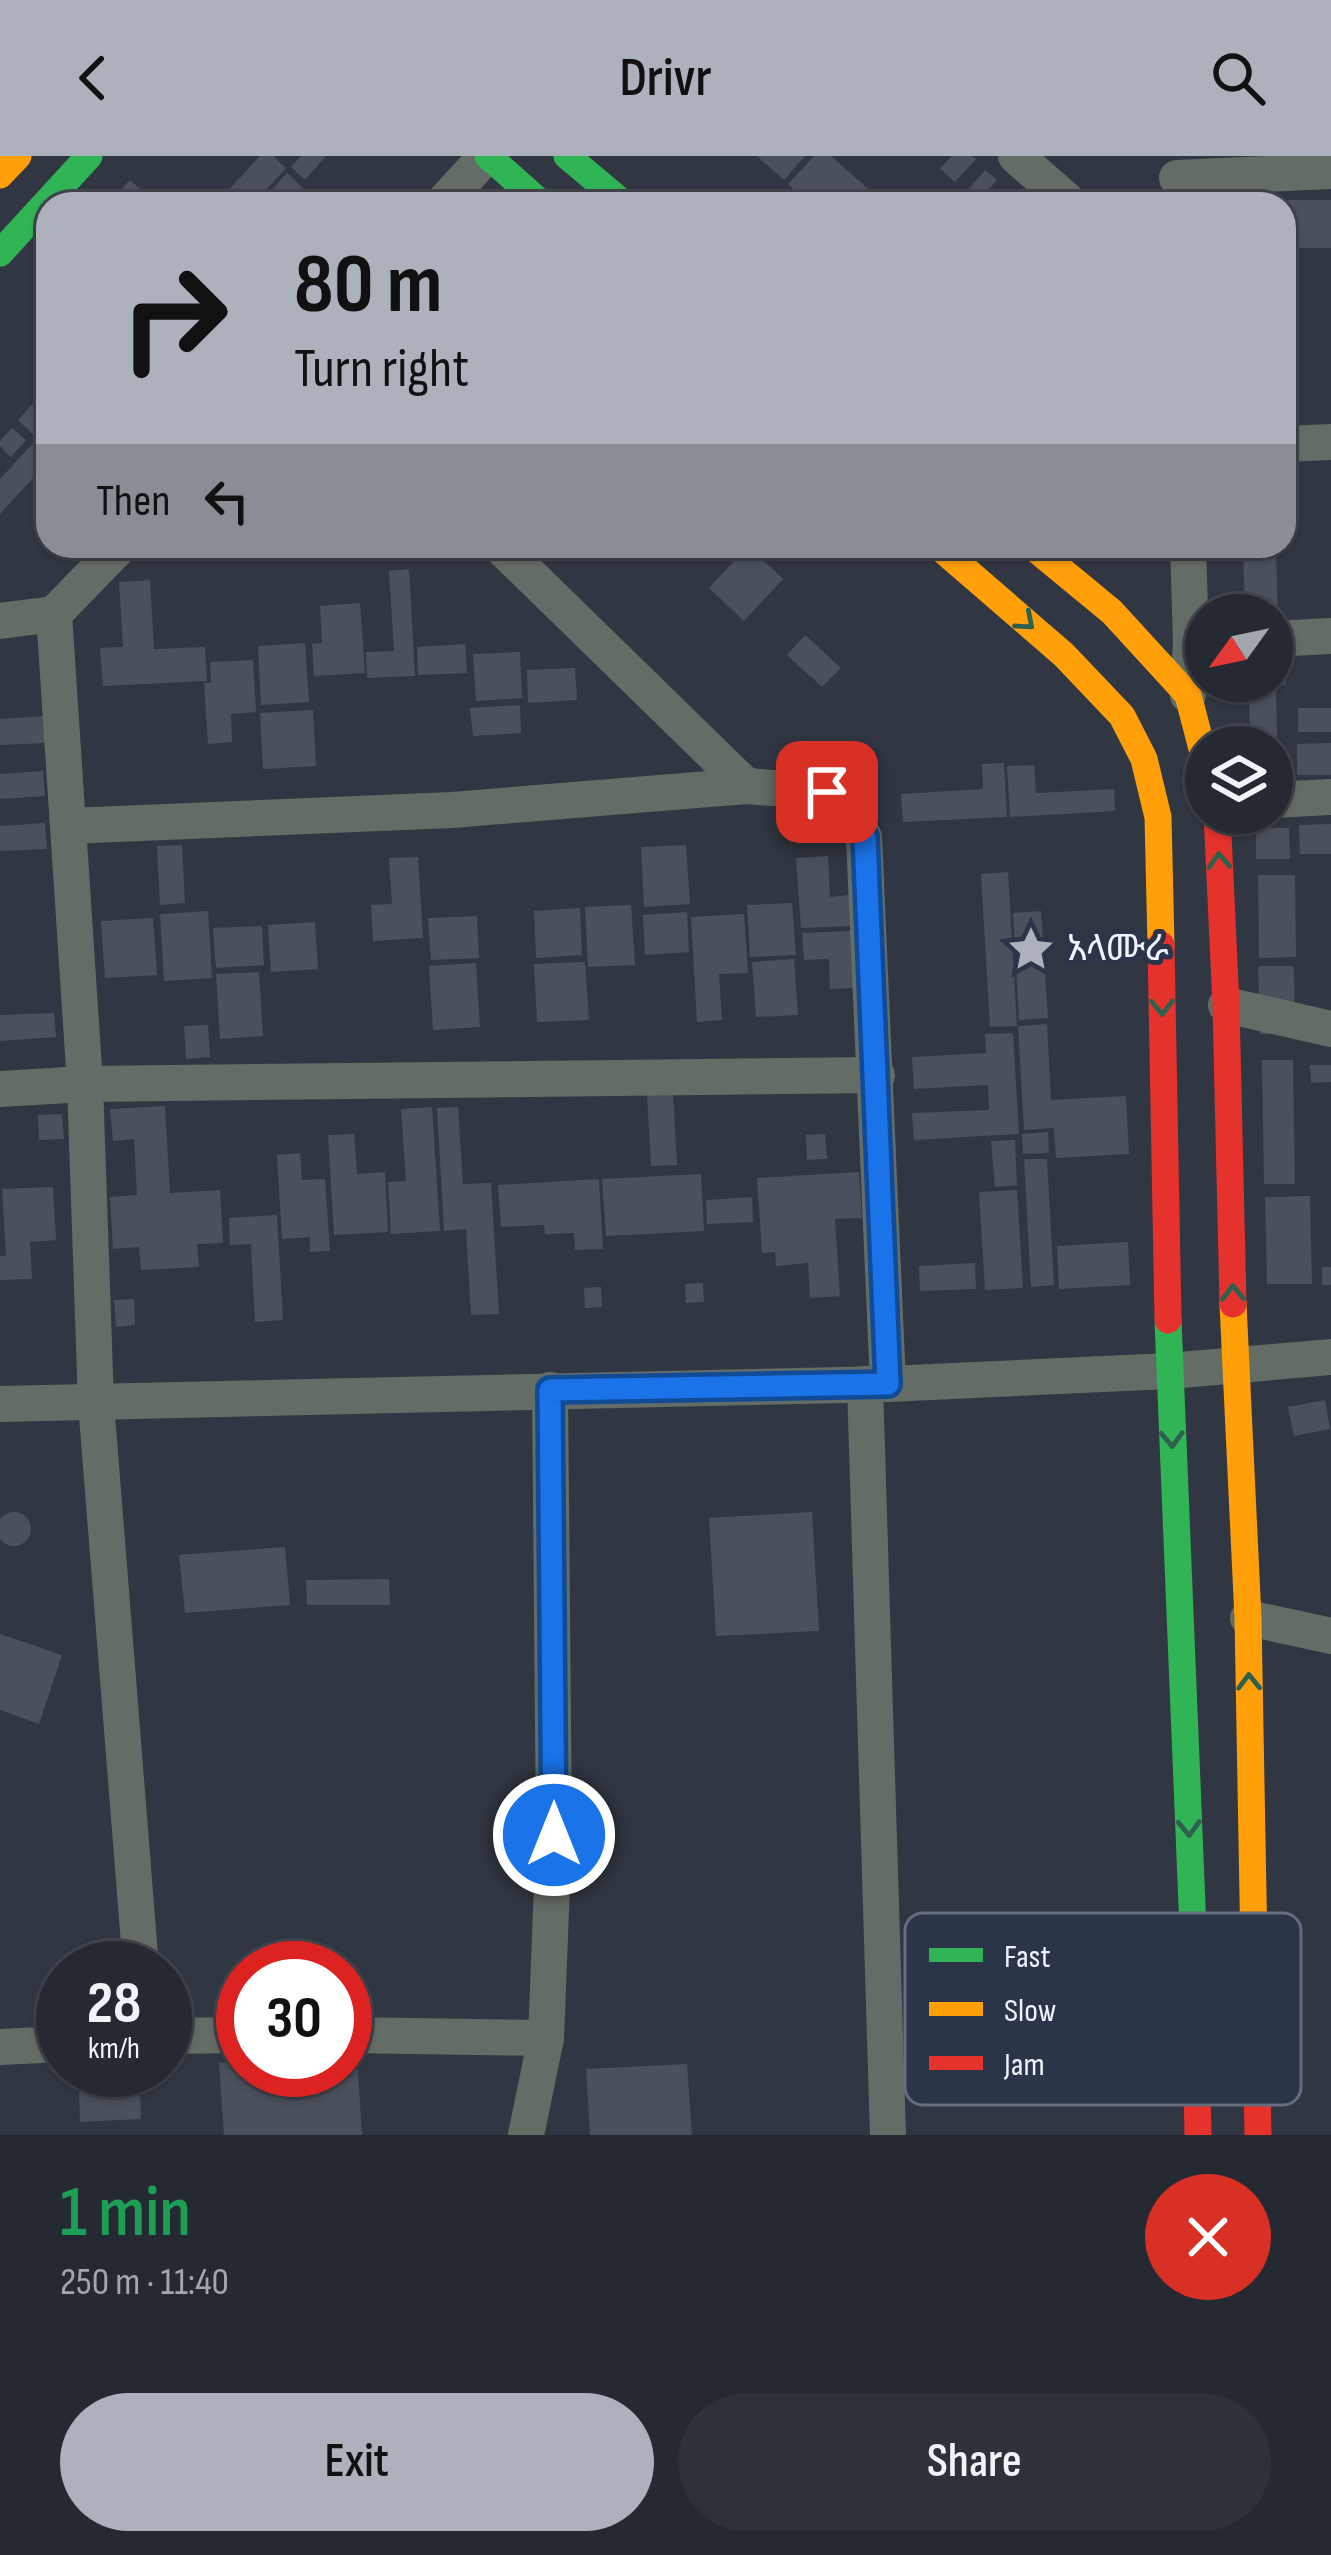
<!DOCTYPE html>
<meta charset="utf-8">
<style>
:root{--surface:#252932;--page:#2d313a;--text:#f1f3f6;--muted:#a3a6ac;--line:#42454d;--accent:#acb1bc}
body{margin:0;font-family:"Sofia Sans Condensed","Noto Sans Ethiopic",sans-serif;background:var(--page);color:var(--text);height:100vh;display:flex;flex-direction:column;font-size:45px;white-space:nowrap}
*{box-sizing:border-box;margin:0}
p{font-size:39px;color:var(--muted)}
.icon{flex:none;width:66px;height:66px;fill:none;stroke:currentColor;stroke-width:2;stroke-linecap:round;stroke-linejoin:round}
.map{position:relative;height:1979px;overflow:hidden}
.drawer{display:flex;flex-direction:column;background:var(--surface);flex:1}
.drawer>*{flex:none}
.top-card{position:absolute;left:36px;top:36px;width:1260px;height:366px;border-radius:36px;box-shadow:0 3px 9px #0004,0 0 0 3px var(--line);background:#acb1bc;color:#111;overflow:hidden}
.needle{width:78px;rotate:237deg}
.fabs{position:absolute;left:1185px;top:438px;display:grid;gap:24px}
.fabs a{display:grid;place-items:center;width:108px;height:108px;border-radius:50%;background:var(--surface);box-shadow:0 3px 9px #0004,0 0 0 3px var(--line);font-size:60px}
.speed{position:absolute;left:36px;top:1785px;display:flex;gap:24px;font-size:60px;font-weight:700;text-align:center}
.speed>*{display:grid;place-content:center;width:156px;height:156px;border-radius:50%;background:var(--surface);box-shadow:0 3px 9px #0004,0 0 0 3px var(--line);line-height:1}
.speed small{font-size:30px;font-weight:400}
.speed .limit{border:18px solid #d22;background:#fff;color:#111}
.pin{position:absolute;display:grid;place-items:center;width:102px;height:102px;color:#fff;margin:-51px;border-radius:24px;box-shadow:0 6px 18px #0006}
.me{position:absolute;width:132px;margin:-66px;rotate:0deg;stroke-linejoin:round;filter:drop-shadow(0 0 9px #0008)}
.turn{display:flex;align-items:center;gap:42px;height:252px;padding:0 60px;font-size:54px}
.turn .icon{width:156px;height:156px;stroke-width:2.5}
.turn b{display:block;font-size:84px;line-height:102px}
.then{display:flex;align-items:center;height:114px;padding:0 60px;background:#0003;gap:24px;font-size:45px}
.round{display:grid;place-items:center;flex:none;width:126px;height:126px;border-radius:63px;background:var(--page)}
.headline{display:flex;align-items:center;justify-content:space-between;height:204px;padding:0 60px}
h1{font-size:72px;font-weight:600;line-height:90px;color:#1e9e55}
.primary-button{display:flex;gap:24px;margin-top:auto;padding:24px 60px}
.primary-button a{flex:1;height:138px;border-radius:72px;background:var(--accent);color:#111;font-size:48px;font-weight:600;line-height:138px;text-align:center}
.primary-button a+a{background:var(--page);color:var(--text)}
header{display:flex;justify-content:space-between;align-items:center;height:156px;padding:0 60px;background:var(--accent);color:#111;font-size:54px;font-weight:600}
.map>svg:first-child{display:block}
</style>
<header><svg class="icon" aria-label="back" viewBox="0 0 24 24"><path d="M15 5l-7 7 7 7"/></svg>Drivr<svg class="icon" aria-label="search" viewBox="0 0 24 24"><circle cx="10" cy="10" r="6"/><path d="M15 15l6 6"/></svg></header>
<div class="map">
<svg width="1331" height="1979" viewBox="0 0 1331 1979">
<rect width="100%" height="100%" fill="#313742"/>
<!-- building -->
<g fill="#4b515c">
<path d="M260,0H273L286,12L253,48H216Z"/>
<path d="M301,0H326L305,24L291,11Z"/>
<path d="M757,0H805L784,24Z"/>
<path d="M814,0H831L885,48H810L788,28Z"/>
<path d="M952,0H972L976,3L955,26L940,13Z"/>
<path d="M985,14L997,24L979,45L967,35Z"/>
<path d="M287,17L305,34L292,48H259Z"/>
<path d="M130,24L157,48H108Z"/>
<rect x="1284" y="44" width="47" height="48"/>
<path d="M48,231V293L18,264Z"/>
<path d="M12,272L26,284L11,301L0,290V285Z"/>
<path d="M34,286L48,299V336L33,322L0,358V323Z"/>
<path d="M748,390L783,423L744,465L709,432Z"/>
<path d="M1243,390H1276L1278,473H1272V459H1245Z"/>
<path d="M409,413L415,520L367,522L366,496L394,495L389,415Z"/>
<path d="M150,424L154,493L205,491L207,525L103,530L100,492L123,491L119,426Z"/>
<path d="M360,447L365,517L314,520L312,488L322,487L320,450Z"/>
<path d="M805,479L841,512L822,531L787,499Z"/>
<path d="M305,487L309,546L261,549L258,490Z"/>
<path d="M465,488L467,517L418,519L417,491Z"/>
<path d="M520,496L522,542L476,545L473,498Z"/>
<path d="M1272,500H1286V529L1247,530V525H1272Z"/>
<path d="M253,504L256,556L231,558L232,586L208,588L204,527H211L210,506Z"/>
<path d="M575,512L577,544L528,547L527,514Z"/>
<path d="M1276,535L1278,625H1272V591H1250L1249,536Z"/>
<path d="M520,549L521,577L473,580L470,552Z"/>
<rect x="1298" y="552" width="33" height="24"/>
<path d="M313,554L316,610L263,613L260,557Z"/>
<path d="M45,560L47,587L0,589V563Z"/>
<path d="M1331,587V619H1297V588Z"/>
<path d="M1004,607L1007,661L903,666L901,638L983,633L982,608Z"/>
<path d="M1034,609L1036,637L1114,633L1115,655L1010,661L1007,610Z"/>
<path d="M43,615L45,640L0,643V618Z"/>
<path d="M45,667L47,693L0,695V670Z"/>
<path d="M1331,668V698H1300L1299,669Z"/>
<path d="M1256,672H1289L1290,703H1256Z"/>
<path d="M182,689L185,747L160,749L157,690Z"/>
<path d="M686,689L690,748L644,751L641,691Z"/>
<path d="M828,700L830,741L849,739L850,770L801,772L796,702Z"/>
<path d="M418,701L423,782L373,785L371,749L392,748L389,702Z"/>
<path d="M1008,716L1017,870L990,871L981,718Z"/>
<path d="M1258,719H1295L1296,801L1259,802Z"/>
<path d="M792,747L796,799L750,801L747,749Z"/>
<path d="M631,749L635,809L588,811L585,751Z"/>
<path d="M580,752L582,799L536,802L534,755Z"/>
<path d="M208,755L212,822L164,825L160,758Z"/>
<path d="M1041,755L1048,862L1019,864L1013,757Z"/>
<path d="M687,756L689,796L645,799L643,759Z"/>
<path d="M744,758L748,817L719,818L722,864L697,866L691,761Z"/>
<path d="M477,760L479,802L431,804L428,762Z"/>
<path d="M153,762L157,819L105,822L101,765Z"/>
<path d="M315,766L318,813L271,816L268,769Z"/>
<path d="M262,770L264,809L216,812L213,772Z"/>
<path d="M851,775L854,832L830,833L829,803L804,804L802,777Z"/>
<path d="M794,803L798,859L756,861L752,806Z"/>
<path d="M585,806L589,864L537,866L534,808Z"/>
<path d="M476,807L480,871L433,874L429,810Z"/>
<path d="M1258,810H1294L1295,878H1260Z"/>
<path d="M259,816L263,880L220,883L216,818Z"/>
<path d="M54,857L56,881L0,885V859Z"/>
<path d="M1047,868L1051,944L1126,940L1129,998L1056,1002L1054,972L1024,974L1018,870Z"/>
<path d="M208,869L210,901L186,903L184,870Z"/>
<path d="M1013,877L1019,978L914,984L912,957L989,954L988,929L914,933L912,901L986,897L985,878Z"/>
<path d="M1262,904H1293L1295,1028H1264Z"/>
<path d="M1310,909H1331V926L1311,927Z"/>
<path d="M673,936L677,1009L651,1010L647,938Z"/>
<path d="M165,950L170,1037L220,1034L223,1087L197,1088L199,1111L141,1114L139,1091L113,1093L110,1041L137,1039L134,983L113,985L110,953Z"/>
<path d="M432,951L440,1075L391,1078L388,1026L406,1025L401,953Z"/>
<path d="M458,951L463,1028L491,1027L499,1158L471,1159L466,1073L444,1075L437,952Z"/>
<path d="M62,958L64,983L39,984L38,959Z"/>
<path d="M1048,976L1049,997L1023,998L1022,978Z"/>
<path d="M354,978L357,1018L385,1016L388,1076L334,1079L328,979Z"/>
<path d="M825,978L827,1003L807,1004L806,979Z"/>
<path d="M1015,984L1017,1029L995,1031L991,985Z"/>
<path d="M300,997L302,1024L325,1023L330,1095L310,1096V1081L282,1083L277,999Z"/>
<path d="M1024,1003H1047L1054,1129L1031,1131Z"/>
<path d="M859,1016L862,1062L835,1063L840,1140L810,1142L808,1107L776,1110L775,1096L762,1097L757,1022Z"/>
<path d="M701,1018L704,1075L606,1080L602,1023Z"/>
<path d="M599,1023L603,1093L575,1094L574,1077L545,1078L544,1069L501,1071L498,1029Z"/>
<path d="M53,1031L56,1084L30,1086L32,1123L0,1124V1100H6L2,1033Z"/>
<path d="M1017,1034L1023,1132L985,1134L979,1036Z"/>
<path d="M1310,1040L1312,1128H1267L1265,1041Z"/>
<path d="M752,1041L753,1066L707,1068L706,1044Z"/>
<path d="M277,1059L283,1164L255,1166L251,1088L230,1089L229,1062Z"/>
<path d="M1128,1086L1130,1129L1059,1133L1057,1090Z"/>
<path d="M975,1107L976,1133L920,1135L919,1110Z"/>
<rect x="1322" y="1111" width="9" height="18"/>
<path d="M703,1127L704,1146L686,1147L685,1128Z"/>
<path d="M601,1131L602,1151L585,1152L584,1132Z"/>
<path d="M134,1143L135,1169L116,1171L114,1144Z"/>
<path d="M1325,1244L1330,1273L1294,1280L1288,1251Z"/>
<path d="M812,1356L819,1475L716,1480L709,1362Z"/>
<circle cx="14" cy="1373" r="17"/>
<path d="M285,1391L290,1449L185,1457L179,1399Z"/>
<path d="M389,1423L390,1449H307L306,1424Z"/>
<path d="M0,1478L62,1499L39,1568L0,1554Z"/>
<path d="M345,1900H357L362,1979H224L219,1907L243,1905V1914H345Z"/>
<path d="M687,1908L692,1979H590L586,1913Z"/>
<path d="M140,1932L141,1963L80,1966L79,1935Z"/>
</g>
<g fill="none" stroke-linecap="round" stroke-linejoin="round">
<!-- street -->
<g stroke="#646d65" stroke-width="36">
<path d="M1016,0L1071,48"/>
<path d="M1177,22L1331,15"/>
<path d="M442,48L486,0"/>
<path d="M1284,288L1331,286"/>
<path d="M500,390L746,630"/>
<path d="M1188,390L1191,487L1188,539"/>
<path d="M54,458L120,390"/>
<path d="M0,465L54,458L85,928L96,1247L141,1812"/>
<path d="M1272,483L1331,480"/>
<path d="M1272,644L1331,641"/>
<path d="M69,670L452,654L746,630L827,636L850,657L864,681L888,1228"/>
<path d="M1226,849L1331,873"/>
<path d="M0,933L85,928L877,919"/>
<path d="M865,1228L888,1979"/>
<path d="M0,1248L888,1228L1169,1215L1331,1201"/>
<path d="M1248,1462L1331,1480"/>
<path d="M345,1879L546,1882"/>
<path d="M165,1880L243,1879"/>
<path d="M0,1891L63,1888"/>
<path d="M526,1979L546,1882L554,1679L550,1234"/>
</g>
<!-- fast -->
<g stroke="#30b455" stroke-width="27">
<path d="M488,0L542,48"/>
<path d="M567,0L624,48"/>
<path d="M0,97L89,0"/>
<path d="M1168,1164L1194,1798"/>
</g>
<!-- slow -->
<g stroke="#ff9f0a" stroke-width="27">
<path d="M0,19L18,0"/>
<path d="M938,390L1064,499L1122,560L1144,603L1158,661L1161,789"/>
<path d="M1032,390L1112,456L1188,539L1206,608"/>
<path d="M1233,1148L1248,1462L1254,1795"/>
</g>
<!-- jam -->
<g stroke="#e5322d" stroke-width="27">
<path d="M1217,657L1226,849L1233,1148"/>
<path d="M1161,789L1168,1164"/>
<path d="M1254,1795L1258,1979"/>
<path d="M1194,1798L1198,1979"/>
</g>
</g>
<!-- one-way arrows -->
<defs><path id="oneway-chevron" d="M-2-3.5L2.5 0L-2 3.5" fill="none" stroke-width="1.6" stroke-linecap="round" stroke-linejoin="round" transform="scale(3)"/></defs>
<g stroke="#2d614d">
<use href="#oneway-chevron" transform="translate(1026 466) rotate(41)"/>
<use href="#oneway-chevron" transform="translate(1219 705) rotate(-93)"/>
<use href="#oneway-chevron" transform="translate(1162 851) rotate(89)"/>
<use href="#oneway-chevron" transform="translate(1233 1137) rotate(-91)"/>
<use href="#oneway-chevron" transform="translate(1172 1283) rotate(88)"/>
<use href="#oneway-chevron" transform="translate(1249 1526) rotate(-91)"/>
<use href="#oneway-chevron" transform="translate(1189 1672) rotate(88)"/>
</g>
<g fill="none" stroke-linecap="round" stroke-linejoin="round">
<defs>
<path id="route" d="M554,1679L550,1234L888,1228L865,681L850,657L827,636"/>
</defs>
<!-- route casing -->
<use href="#route" stroke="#114b97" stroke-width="30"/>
<!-- route -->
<use href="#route" stroke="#1a73e8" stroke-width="21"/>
</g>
<!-- icons -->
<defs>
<symbol id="sight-bare" viewBox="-9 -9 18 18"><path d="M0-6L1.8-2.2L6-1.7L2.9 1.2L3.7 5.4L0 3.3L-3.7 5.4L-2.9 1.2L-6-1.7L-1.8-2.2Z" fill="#acb1bc" stroke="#2b3448" stroke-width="2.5" paint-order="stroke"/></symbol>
</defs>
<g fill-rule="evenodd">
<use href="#sight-bare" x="998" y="760" width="66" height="66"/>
</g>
<g text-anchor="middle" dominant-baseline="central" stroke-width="10" stroke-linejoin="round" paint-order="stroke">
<!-- poi labels -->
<g font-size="36" fill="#eef3fe" stroke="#2b3448" text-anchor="start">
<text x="1067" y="793">አላሙራ</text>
</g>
</g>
<!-- legend -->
<rect x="905" y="1757" width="396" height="192" rx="18" fill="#2b3448" stroke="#666d7f" stroke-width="3"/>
<rect x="929" y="1792" width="54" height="14" fill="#30b455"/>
<rect x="929" y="1846" width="54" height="14" fill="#ff9f0a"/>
<rect x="929" y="1900" width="54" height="14" fill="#e5322d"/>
<g font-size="33" fill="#eef3fe">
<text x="1004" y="1811">Fast</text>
<text x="1004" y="1865">Slow</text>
<text x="1004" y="1919">Jam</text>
</g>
</svg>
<div class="fabs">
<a><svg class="needle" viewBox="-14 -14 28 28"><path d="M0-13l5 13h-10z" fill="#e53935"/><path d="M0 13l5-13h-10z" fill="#a3a6ac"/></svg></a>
<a><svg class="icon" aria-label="layers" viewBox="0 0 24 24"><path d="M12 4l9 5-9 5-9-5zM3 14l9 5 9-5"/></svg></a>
</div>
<div class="speed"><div>28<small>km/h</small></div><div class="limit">30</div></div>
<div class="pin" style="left:827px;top:636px;background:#d93025"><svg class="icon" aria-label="arrive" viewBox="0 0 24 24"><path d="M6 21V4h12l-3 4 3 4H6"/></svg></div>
<svg class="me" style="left:554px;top:1679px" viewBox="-20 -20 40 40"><circle r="17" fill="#1a73e8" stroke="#fff" stroke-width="3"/><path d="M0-11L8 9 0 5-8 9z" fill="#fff"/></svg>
<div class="top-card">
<div class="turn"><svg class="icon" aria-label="right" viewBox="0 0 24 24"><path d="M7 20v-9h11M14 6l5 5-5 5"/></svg><div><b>80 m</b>Turn right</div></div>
<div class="then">Then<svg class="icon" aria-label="left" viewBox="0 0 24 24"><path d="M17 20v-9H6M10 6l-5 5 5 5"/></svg></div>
</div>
</div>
<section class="drawer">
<div class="headline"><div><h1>1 min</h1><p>250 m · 11:40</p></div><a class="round" style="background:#d93025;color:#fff"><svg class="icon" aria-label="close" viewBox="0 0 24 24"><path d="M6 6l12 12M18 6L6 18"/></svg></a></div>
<div class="primary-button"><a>Exit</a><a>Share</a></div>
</section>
